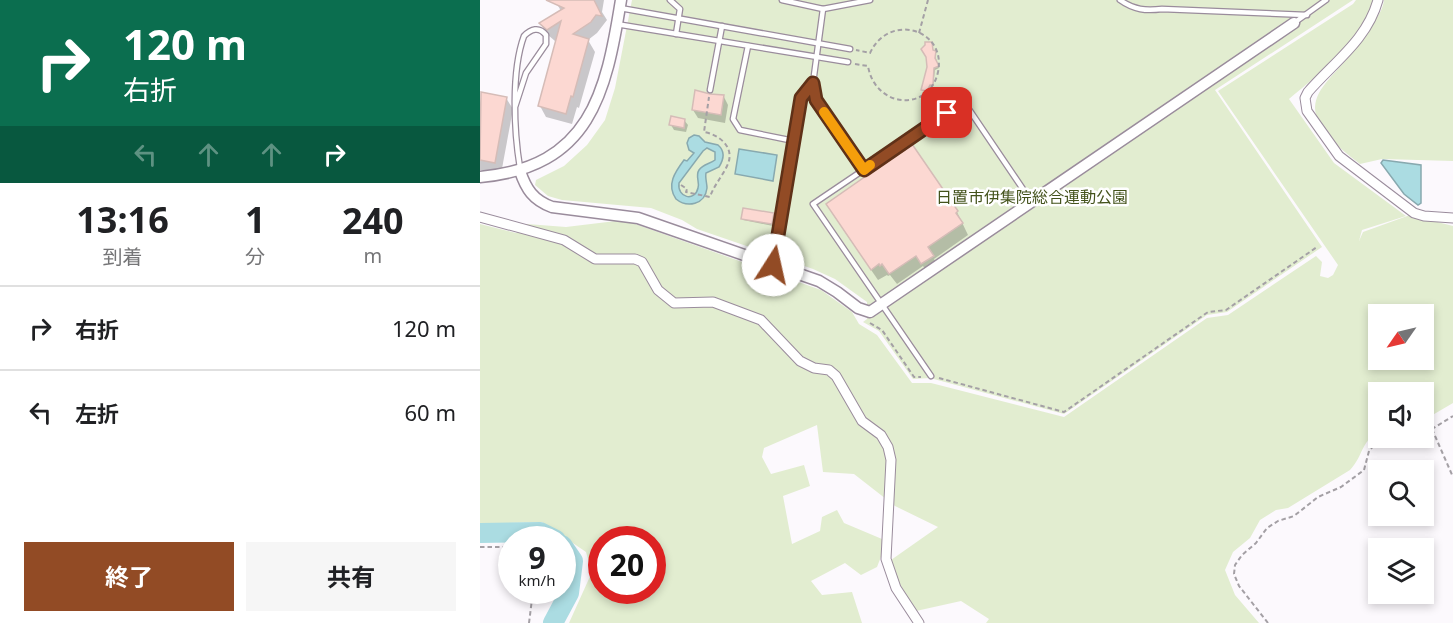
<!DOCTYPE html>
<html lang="ja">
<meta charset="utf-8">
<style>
:root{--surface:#fff;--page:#f6f6f6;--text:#202124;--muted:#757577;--line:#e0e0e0;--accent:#924b25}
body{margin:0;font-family:"Noto Sans","Noto Sans JP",sans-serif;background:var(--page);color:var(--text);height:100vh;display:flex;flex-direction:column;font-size:22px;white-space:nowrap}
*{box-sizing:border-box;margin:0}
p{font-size:20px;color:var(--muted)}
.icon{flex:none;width:33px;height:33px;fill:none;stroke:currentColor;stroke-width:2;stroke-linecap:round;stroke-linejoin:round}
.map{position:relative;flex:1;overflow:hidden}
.sheet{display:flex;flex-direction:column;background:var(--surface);width:480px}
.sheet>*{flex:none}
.guide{background:#0b6e4f;color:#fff;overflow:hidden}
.needle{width:39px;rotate:236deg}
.controls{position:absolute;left:888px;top:304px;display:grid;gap:12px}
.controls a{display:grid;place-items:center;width:66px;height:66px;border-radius:0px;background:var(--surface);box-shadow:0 3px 9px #0003;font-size:30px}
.speed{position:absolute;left:18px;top:526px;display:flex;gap:12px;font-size:30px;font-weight:700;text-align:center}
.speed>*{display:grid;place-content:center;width:78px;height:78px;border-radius:50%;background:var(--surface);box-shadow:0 3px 9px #0003;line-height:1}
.speed small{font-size:15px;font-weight:400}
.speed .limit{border:9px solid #d22;background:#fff;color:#111}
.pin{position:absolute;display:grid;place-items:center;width:51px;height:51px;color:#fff;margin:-26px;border-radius:12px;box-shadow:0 3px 9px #0006}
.me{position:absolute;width:66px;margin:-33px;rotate:10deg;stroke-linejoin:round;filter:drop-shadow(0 0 4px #0008)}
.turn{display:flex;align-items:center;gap:21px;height:126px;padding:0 24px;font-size:27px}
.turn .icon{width:78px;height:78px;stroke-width:2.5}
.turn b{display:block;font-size:42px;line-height:51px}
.lanes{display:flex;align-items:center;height:57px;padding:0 24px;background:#0003;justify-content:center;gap:30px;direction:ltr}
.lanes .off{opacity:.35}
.eta{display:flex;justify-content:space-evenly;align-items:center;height:102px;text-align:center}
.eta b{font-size:36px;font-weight:700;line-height:42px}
.button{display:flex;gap:12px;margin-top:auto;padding:12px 24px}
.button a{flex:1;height:69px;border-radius:0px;background:var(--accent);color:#fff;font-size:24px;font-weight:700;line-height:69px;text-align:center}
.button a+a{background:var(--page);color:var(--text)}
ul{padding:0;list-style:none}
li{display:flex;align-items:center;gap:18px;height:84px;padding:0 24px;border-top:2px solid var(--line)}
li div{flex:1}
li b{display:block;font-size:22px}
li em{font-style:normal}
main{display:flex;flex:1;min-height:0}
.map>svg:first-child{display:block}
</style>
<main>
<section class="sheet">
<div class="guide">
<div class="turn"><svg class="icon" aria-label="right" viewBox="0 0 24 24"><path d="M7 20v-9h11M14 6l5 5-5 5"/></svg><div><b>120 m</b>右折</div></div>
<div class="lanes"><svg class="icon off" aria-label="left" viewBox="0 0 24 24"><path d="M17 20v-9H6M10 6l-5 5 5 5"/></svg><svg class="icon off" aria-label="ahead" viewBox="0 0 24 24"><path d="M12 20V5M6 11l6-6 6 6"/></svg><svg class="icon off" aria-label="ahead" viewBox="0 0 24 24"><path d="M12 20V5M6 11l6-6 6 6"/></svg><svg class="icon" aria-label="right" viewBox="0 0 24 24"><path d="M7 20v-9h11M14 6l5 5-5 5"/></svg></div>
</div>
<div class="eta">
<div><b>13:16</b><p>到着</p></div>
<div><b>1</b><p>分</p></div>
<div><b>240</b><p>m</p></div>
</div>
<ul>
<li><svg class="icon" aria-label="right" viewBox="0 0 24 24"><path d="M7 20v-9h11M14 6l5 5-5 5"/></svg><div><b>右折</b></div><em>120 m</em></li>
<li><svg class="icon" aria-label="left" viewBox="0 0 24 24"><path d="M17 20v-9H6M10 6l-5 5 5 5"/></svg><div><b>左折</b></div><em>60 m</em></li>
</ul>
<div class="button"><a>終了</a><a>共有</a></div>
</section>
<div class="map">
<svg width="973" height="623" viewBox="0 0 973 623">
<rect width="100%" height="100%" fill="#fcf9fd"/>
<!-- green -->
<g fill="#e2edd0" fill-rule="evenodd">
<path d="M152,0H873L735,90L842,247L747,312L727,315L584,414L450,378L433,379L399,331L383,322L387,319V302L355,279L333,269L217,229L202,220L171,208L82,200L68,196L55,185L56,180L84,166L107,145L125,120L135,88Z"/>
<path d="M876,0H893C883,40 840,73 809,99L854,163L926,216L882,230L879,241L883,232L930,215L973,226V403L944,420V393H898V432C880,443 884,455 870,470L808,508L796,510L780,520L770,538L753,552L745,570L755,595L779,623H506L509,619L481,601L436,611L418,581L411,560L458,527L415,506L374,474L343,472L337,425L284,448L282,457L291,474L324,465L330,486L303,496L312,544L340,531L342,517L357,510L364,523L402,539L404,549L397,567L381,575L365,563L331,581L342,595L372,592L382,623H89L112,572L106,552L62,522L0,524V224L36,233L47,224L86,227L144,220L341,290L372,312L379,324L397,335L432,383H451L584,417L727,318L748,315L836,256L842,262L840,276L848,278L853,275L858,265L738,91L873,4ZM898,315H944V360H898ZM122,540H172V591H122Z"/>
<path d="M904,0H973V161L902,159L880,164C791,96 856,89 892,25C897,17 903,10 904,0Z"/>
</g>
<!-- water -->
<g fill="#abdce2" stroke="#88a9af" stroke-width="1.5" fill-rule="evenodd">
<path d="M214,135L219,136L225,142L238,145C245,151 244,159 239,167L226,173C225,178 227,183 227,188C225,205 207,208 196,199C186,185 195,172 204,160L207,161L214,153L209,150L207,143L209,138ZM227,148L235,152V160C230,164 223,164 219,170C215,176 220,182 218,188C215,202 197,198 199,183L223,151Z"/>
<path d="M259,149L297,155L293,181L255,174Z"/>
<path d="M903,160L941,165V203L938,205L924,194L901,163Z"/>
</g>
<!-- shadow -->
<g fill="#0003">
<path d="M79,0H124L122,12L127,20L117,33L108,40L115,52L99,108L97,107L92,124L66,117L60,106L78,38L75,41L68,35L61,24L81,11L77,4Z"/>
<path d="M451,43L459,68L455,70L453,86H450L448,93L443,89Z"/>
<path d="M2,94L26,98L33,109L21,174L0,170V105Z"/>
<path d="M244,97L248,105L245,123L218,118L213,110Z"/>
<path d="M204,120L208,125L206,132L194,130L191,125Z"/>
<path d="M477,212L488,235L454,259L459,268L449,274L443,266L417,284L410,275L408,276L407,275L398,280L354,216Z"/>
<path d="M293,215V226L263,220L262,218Z"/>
</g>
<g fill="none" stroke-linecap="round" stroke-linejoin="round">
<!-- river -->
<g stroke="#abdce2" stroke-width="20">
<path d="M0,533L60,532L76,540"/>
<path d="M73,623L89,593L93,561L82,545"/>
</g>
</g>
<!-- building -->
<g fill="#fcd8d2" stroke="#d5bcb7" stroke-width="1.5">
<path d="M66,0H114L122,16L116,15L111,22L93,34L109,39L93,97L91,96L86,114L58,106L81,21L67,30L59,23L84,8Z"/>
<path d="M445,42H452L453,50L456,51L455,58L459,66L454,68L453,85H450L447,91L441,90L447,67L446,57L441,49L445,45Z"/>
<path d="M215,90L230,94L244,95L241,115L212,110Z"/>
<path d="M1,92L27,97L15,163L0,160Z"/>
<path d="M191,116L205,119L204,128L189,125Z"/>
<path d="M432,144L478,211L476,213L483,223L448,247L454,256L441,264L436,256L409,274L402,264L400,266L399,264L391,270L346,204Z"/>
<path d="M263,208L294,213L292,224L261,219Z"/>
</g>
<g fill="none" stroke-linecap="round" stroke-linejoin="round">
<defs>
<g id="service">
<path d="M190,0L200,9L196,34"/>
<path d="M302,0L343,9L390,0"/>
<path d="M640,0C654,10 666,11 682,9L827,15"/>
<path d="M140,8L370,49"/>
<path d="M343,9L333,83L336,100L384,170"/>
<path d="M814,23L846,0"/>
<path d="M136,24L368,62"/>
<path d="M268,46L253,119L260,130L314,141"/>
<path d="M230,90L242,26"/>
<path d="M35,107L46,73L66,44V35C59,26 51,29 44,36C31,71 34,132 40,168"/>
<path d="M293,265L322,98L333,83"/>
<path d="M451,376L333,204L484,102L551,201"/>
</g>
<g id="minor">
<path d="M898,0C887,40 854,62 828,92L825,98L827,111L859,156L934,213L944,216L973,218"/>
<path d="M0,217L84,240L115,259H155L162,262L178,290L194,303L233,302L281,320L320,361L334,368L349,370L356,376L382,421L401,435L408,447L411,460L406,559L416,588L439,623"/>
</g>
<g id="tertiary">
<path d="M40,171C46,189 53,200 72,207L158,218L339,281L357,292L378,308L390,312L814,23"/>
<path d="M0,177C110,167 126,94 141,0"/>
</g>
</defs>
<!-- service casing -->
<use href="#service" stroke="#9a8c9c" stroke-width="7"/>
<!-- minor casing -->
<use href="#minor" stroke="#9a8c9c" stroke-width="11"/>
<!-- tertiary casing -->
<use href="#tertiary" stroke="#9a8c9c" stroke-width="13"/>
<!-- path -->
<g stroke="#a4a0a5" stroke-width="2" stroke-dasharray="4.5 3" stroke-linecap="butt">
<path d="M439,33L448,0"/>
<path d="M375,64L388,66C395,108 449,113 458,72C467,29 409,12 390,53L376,50"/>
<path d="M201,185L207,189L206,192L230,197C234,185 242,177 247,166C256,148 240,135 224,132L229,97"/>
<path d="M390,323L402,330L434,377H441"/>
<path d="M459,378L584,412L728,312L746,310L837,247"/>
<path d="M952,429L973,477"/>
<path d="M944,430L952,429L973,416"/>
<path d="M0,547H32"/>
<path d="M49,623L53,591"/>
<path d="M788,623L759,586L754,574L755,565L762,555L776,543L787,528L798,521L814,516L838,497L861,487L884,470L889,451L894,445L903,438"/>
</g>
<!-- service -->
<use href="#service" stroke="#fff" stroke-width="4.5"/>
<!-- minor -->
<use href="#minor" stroke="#fff" stroke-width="9"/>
<!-- tertiary -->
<use href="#tertiary" stroke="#fff" stroke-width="10"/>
</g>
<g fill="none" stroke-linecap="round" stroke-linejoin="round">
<defs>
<path id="route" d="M293,265L321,98L333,83L336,100L384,170L467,113"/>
</defs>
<!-- route casing -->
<use href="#route" stroke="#5f3118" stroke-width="15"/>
<!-- route -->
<use href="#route" stroke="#924b25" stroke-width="10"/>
<!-- slow -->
<path stroke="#f59e0b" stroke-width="10" d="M344,112L384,170L390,165"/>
</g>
<g text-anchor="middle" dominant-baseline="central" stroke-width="5" stroke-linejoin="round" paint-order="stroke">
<!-- park labels -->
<g font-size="16" fill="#44531c" stroke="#fff">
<text x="552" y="197">日置市伊集院総合運動公園</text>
</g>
</g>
</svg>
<div class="controls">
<a><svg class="needle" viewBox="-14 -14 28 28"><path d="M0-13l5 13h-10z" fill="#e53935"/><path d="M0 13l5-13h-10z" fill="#757577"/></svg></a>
<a><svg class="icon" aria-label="sound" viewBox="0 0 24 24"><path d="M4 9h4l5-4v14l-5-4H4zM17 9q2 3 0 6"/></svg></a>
<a><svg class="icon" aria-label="search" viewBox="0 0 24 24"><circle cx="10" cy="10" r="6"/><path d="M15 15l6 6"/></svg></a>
<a><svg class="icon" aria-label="layers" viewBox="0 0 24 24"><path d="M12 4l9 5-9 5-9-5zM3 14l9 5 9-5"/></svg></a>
</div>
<div class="speed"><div>9<small>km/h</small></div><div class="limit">20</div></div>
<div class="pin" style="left:467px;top:113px;background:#d93025"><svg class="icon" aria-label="arrive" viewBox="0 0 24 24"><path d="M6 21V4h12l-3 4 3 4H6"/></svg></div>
<svg class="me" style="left:293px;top:265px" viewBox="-20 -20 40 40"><circle r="19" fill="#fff"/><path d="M0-13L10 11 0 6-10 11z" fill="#924b25"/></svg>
</div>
</main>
